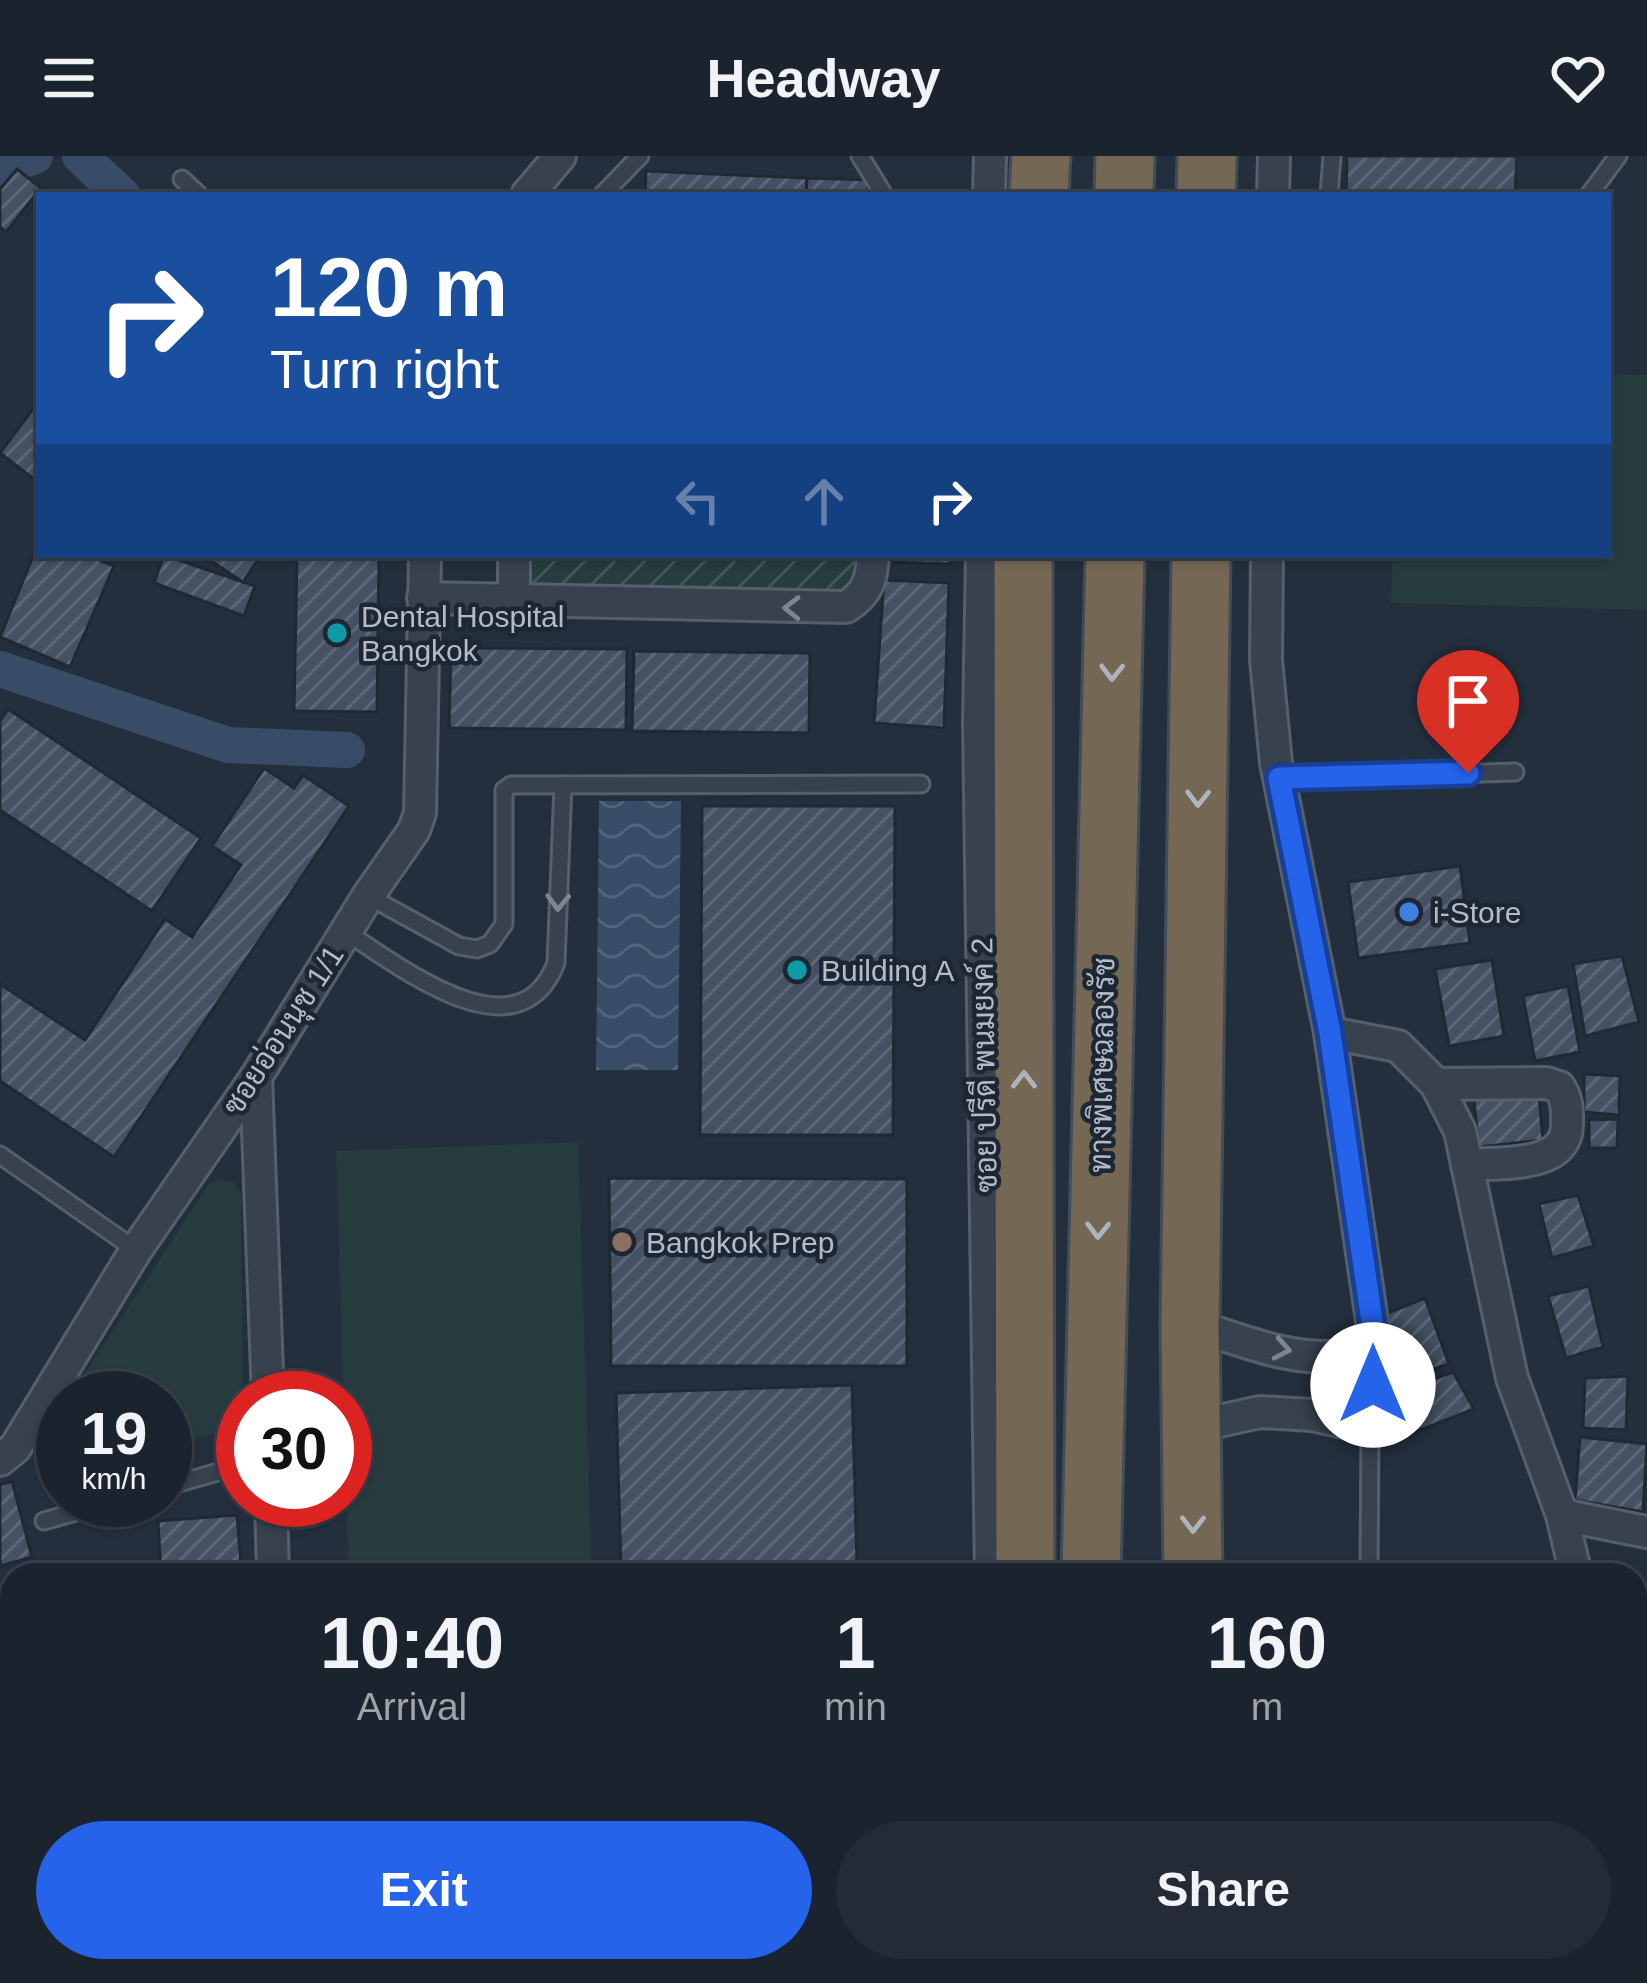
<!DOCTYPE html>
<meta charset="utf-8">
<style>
:root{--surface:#1b232e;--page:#242b36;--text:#f1f3f6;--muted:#a0a4aa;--line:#39404a;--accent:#2563eb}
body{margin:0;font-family:Arial,Sarabun,sans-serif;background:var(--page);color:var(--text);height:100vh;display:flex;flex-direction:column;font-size:45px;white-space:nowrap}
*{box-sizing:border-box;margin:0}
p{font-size:39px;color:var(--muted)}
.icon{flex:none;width:66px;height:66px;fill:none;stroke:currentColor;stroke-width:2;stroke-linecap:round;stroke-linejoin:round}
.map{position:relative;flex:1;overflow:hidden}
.drawer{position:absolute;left:0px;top:1407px;width:1647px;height:420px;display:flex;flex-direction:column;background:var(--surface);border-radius:36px 36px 0 0;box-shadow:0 3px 9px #0004,0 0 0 3px var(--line)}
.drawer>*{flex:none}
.hud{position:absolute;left:36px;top:36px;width:1575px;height:366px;border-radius:0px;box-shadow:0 3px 9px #0004,0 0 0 3px var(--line);background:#1a4fa0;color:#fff;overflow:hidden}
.speed{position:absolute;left:36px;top:1215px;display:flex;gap:24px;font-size:60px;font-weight:700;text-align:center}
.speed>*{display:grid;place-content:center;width:156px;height:156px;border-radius:50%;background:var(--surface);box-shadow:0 3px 9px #0004,0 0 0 3px var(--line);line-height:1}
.speed small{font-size:30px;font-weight:400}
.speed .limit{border:18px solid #d22;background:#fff;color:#111}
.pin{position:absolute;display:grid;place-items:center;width:102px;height:102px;color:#fff;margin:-123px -51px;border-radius:50% 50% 50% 0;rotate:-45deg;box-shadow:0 0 12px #0007}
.pin .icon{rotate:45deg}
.me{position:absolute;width:132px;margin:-66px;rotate:0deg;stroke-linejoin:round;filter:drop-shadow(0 0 9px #0008)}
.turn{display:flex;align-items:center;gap:42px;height:252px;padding:0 36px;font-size:54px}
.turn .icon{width:156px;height:156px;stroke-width:2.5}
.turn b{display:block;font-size:84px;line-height:102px}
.lanes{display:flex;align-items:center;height:114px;padding:0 36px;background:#0003;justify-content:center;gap:60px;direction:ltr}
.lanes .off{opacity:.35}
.eta{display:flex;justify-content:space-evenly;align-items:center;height:204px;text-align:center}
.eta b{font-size:72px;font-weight:800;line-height:84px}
.cta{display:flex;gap:24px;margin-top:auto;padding:24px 36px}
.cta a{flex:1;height:138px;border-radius:72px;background:var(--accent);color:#fff;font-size:48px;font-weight:800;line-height:138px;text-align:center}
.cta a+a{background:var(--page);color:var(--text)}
header{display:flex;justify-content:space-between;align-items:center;height:156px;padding:0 36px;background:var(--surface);font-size:54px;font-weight:800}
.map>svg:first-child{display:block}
</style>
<header><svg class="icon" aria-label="menu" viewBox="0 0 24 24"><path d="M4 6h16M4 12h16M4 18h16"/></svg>Headway<svg class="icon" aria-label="heart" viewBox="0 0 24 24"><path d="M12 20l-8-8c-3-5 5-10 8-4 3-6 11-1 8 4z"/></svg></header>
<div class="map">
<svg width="1647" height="1827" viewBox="0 0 1647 1827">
<defs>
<pattern id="garden-furrows" width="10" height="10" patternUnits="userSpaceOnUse" patternTransform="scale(3)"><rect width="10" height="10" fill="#263c3f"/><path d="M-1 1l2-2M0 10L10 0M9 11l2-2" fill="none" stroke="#435659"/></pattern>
<pattern id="water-waves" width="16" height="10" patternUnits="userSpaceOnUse" patternTransform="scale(3)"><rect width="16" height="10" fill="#394c67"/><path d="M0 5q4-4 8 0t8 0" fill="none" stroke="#53647b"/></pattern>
<pattern id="building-hatch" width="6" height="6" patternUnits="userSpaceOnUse" patternTransform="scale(3)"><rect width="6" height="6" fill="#455162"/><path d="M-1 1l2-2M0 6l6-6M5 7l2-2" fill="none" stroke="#5d6877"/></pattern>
</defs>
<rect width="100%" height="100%" fill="#242f3e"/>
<!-- green -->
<g fill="#263c3f">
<path d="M1608,218L1647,219V454L1391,447L1393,399H1608Z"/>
<path d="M578,986L592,1419H349L336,995Z"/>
<path d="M221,1023L234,1027L241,1038L243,1269L165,1291V1242H69L209,1028Z"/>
<path d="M63,1250V1318L59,1319L45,1310L40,1291Z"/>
</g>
<!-- garden -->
<path fill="url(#garden-furrows)" d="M523,399H860L859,421L838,436L525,434Z"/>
<!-- water -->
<g fill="url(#water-waves)">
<path d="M599,645H681L678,914H596Z"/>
<path d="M12,1489V1599H0V1491Z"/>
</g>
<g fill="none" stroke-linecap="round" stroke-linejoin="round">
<!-- canal -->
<g stroke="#394c67" stroke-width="36">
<path d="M80,0L122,39"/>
<path d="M0,13L35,0"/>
<path d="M0,513L228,589L347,594"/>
</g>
</g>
<!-- building -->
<g fill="url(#building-hatch)" stroke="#1f2835" stroke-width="3">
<path d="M1347,0H1517L1515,39H1346Z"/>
<path d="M17,13L41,32L6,76L0,71V33Z"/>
<path d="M646,15L807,22L806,39H645Z"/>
<path d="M807,22L868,24L867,39H806Z"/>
<path d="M39,245V327L0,297Z"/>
<path d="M39,386V399H88L114,410L70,511L0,481Z"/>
<path d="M164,399L255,430L244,460L154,427Z"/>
<path d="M202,399H261L243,426Z"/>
<path d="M297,399H379L377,556L294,555Z"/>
<path d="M888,399H951V408L887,406Z"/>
<path d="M884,424L949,427L944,572L874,567Z"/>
<path d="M451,492L627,493L626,574L449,572Z"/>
<path d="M634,495L810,497L809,577L632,575Z"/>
<path d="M8,553L201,682L152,755L0,654V565Z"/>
<path d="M264,612L294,632L303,619L349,650L114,1001L0,925V828L85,884L165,763L192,781L241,709L212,690Z"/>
<path d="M702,650H895L893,979H700Z"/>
<path d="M1460,710L1470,787L1358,802L1348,726Z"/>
<path d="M1622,800L1639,866L1585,880L1573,808Z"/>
<path d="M1492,804L1504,880L1449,890L1435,813Z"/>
<path d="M1568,830L1580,896L1535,905L1523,840Z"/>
<path d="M1584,918L1620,920L1619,959L1584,956Z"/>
<path d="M1538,930L1543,984L1479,991L1473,937Z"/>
<path d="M1618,963L1617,992H1589V964Z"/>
<path d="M609,1022L907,1023V1210H611Z"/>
<path d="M1578,1039L1594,1090L1552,1102L1539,1048Z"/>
<path d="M1589,1130L1603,1191L1566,1202L1548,1140Z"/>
<path d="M1425,1142L1449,1208L1402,1224L1378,1161Z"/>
<path d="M1453,1216L1474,1253L1395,1284L1393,1237Z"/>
<path d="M1628,1220L1626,1274L1583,1272L1585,1222Z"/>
<path d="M852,1229L857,1407L621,1415L616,1237Z"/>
<path d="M1580,1281L1647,1288L1643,1356L1575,1344Z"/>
<path d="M12,1325L32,1401L0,1410V1329Z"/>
<path d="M237,1359L242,1419H161L158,1365Z"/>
<path d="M12,1611V1713L0,1714V1612Z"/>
<path d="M381,1815H922L923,1827H392Z"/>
<path d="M1352,1815H1433L1432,1827H1350Z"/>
</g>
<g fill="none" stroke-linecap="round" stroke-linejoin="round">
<defs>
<g id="lane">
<path d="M860,0L884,39"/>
<path d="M182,23L199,39"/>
<path d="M602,39L640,0"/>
<path d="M1329,39L1332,0"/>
<path d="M1589,39L1618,0"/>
<path d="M1279,623L1515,616"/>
<path d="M368,740L459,790L477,793L490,788L504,768V634L511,629L921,628"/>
<path d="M346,776C398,809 518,905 556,807L563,629"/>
<path d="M0,999L136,1094"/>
<path d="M165,1331L243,1309"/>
<path d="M44,1365L118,1344"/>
<path d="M1369,1419L1370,1272"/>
<path d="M0,1800H12"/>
<path d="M1474,1815V1827"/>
<path d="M1342,1827L1343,1815"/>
</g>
<g id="street">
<path d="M527,39L560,0"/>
<path d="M989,39L990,0"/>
<path d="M1273,39L1274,0"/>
<path d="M982,399L979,565L991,1419"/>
<path d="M423,442L846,451C867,438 872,424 873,399"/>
<path d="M514,445V399"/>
<path d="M1330,877L1398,890L1436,928L1460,975L1512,1222L1562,1359L1576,1419"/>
<path d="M256,921L268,1242"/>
<path d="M1436,928L1546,927L1559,931C1568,944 1567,954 1567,969C1567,1013 1499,1006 1467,1009"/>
<path d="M1190,1168C1235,1182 1291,1206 1339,1200C1351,1198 1364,1191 1375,1186"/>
<path d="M1192,1271L1260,1256L1312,1259L1370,1272L1375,1186L1330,877L1276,607L1266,504L1267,399"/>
<path d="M0,1304L15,1292L136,1094L256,921L368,740L414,674L420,657L425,399"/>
<path d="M271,1344L273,1419"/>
<path d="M1562,1359L1647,1376"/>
<path d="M1635,1713L1644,1827"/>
<path d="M300,1815L309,1827"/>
<path d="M999,1815V1827"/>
</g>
<g id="highway">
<path d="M1039,39L1041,0"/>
<path d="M1124,39L1125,0"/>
<path d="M1206,39L1207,0"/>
<path d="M1023,399L1025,1419"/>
<path d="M1091,1419L1115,399"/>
<path d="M1193,1419L1190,1168L1201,399"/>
<path d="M1035,1815L1036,1827"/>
<path d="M1096,1815L1097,1827"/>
<path d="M1193,1827V1815"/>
</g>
</defs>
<!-- lane casing -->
<use href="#lane" stroke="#565f6c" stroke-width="21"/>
<!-- street casing -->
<use href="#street" stroke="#565f6c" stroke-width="36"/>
<!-- highway casing -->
<use href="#highway" stroke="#434c59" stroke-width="63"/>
<!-- lane -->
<use href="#lane" stroke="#38414e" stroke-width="15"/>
<!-- street -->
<use href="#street" stroke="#38414e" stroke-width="30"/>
<!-- highway -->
<use href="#highway" stroke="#746855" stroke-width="57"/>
</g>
<!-- one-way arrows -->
<defs><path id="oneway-chevron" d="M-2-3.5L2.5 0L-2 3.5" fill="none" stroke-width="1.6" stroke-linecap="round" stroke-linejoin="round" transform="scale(3)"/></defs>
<g stroke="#7c8592">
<use href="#oneway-chevron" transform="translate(792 452) rotate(-179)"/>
<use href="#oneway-chevron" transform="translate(558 746) rotate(92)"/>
<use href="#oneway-chevron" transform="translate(1282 1193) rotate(11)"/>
</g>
<g stroke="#aeb4bd">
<use href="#oneway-chevron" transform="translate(1112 516) rotate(91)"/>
<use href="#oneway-chevron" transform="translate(1198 642) rotate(91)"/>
<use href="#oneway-chevron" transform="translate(1024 924) rotate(-90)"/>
<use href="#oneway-chevron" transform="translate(1098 1074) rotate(91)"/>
<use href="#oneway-chevron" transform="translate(1193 1368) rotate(90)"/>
</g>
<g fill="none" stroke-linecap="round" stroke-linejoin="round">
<defs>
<path id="route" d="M1373,1229L1375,1186L1330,877L1279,622L1468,617"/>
</defs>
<!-- route casing -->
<use href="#route" stroke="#184099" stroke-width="30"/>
<!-- route -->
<use href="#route" stroke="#2563eb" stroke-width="21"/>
</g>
<!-- markers -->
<g fill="#0f9aa8" stroke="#1d2633" stroke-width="4.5">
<circle cx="337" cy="477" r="12"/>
<circle cx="797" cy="814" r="12"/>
</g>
<circle fill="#3f7fe0" stroke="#1d2633" stroke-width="4.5" cx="1409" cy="756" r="12"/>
<circle fill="#8d6e63" stroke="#1d2633" stroke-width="4.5" cx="622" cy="1086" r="12"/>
<g text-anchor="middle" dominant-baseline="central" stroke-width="9" stroke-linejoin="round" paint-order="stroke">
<!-- poi labels -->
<g font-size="30" fill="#b4bcc9" stroke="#1d2633" text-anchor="start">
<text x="361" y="460">Dental Hospital<tspan x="361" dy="34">Bangkok</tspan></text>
<text x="1433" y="756">i-Store</text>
<text x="821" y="814">Building A</text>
<text x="646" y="1086">Bangkok Prep</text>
</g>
<!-- street labels -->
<g font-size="30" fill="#b4bcc9" stroke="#1d2633">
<text transform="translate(283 874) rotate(-57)">ซอยอ่อนนุช 1/1</text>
<text transform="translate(984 909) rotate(-91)">ซอย ปรีดี พนมยงค์ 2</text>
<text transform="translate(1102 909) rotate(-89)">ทางพิเศษฉลองรัช</text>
</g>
</g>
</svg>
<div class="speed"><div>19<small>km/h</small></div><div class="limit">30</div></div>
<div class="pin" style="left:1468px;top:617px;background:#d93025"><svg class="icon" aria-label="arrive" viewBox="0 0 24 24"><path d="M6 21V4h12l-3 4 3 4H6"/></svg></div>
<svg class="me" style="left:1373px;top:1229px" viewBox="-20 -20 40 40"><circle r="19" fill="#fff"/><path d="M0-13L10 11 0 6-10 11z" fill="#2563eb"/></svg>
<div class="hud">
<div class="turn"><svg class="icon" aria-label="right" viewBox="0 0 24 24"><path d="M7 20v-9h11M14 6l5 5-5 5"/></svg><div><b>120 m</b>Turn right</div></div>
<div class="lanes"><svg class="icon off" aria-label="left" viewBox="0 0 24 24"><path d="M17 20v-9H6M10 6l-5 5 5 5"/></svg><svg class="icon off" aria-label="ahead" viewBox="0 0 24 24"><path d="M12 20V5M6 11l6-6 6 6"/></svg><svg class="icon" aria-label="right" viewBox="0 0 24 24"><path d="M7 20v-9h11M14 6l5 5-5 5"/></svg></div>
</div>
<section class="drawer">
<div class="eta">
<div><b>10:40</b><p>Arrival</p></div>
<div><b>1</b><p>min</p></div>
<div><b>160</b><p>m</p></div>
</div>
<div class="cta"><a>Exit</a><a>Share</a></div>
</section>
</div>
